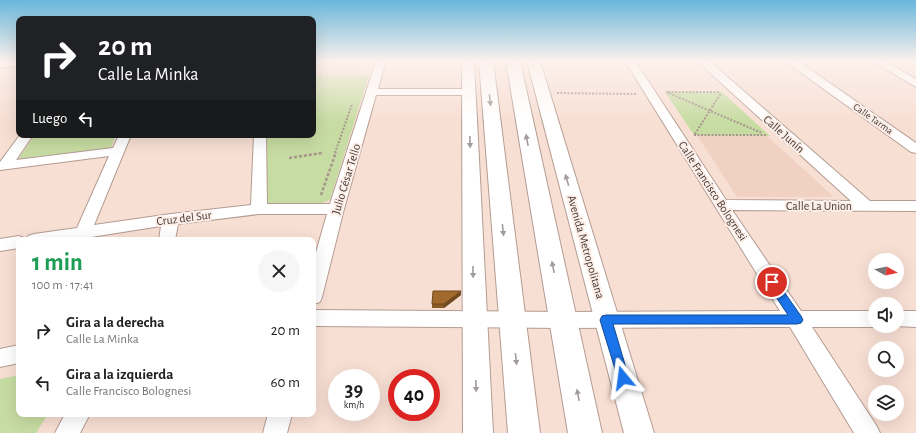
<!DOCTYPE html>
<html lang="es">
<meta charset="utf-8">
<style>
:root{--surface:#fff;--page:#f6f6f6;--text:#222;--muted:#767676}
body{margin:0;font-family:"Alegreya Sans",sans-serif;background:var(--page);color:var(--text);height:100vh;display:flex;flex-direction:column;font-size:15px;white-space:nowrap}
*{box-sizing:border-box;margin:0}
p{font-size:13px;color:var(--muted)}
.icon{flex:none;width:22px;height:22px;fill:none;stroke:currentColor;stroke-width:2;stroke-linecap:round;stroke-linejoin:round}
.map{position:relative;flex:1;overflow:hidden}
.details{position:absolute;left:16px;top:237px;width:300px;height:180px;display:flex;flex-direction:column;background:var(--surface);border-radius:8px;box-shadow:0 4px 16px #0002}
.details>*{flex:none}
.banner{position:absolute;left:16px;top:16px;width:300px;height:122px;border-radius:8px;box-shadow:0 4px 16px #0002;background:#202124;color:#fff;overflow:hidden}
.needle{width:26px;rotate:98deg}
.controls{position:absolute;left:868px;top:253px;display:grid;gap:8px}
.controls a{display:grid;place-items:center;width:36px;height:36px;border-radius:50%;background:var(--surface);box-shadow:0 4px 16px #0002;font-size:20px}
.speed{position:absolute;left:328px;top:369px;display:flex;gap:8px;font-size:20px;font-weight:700;text-align:center}
.speed>*{display:grid;place-content:center;width:52px;height:52px;border-radius:50%;background:var(--surface);box-shadow:0 4px 16px #0002;line-height:1}
.speed small{font-size:10px;font-weight:400}
.speed .limit{border:6px solid #d22;background:#fff;color:#111}
.pin{position:absolute;display:grid;place-items:center;width:34px;height:34px;color:#fff;margin:-17px;border:2px solid #fff;border-radius:50%;box-shadow:0 1px 4px #0007}
.me{position:absolute;width:44px;margin:-22px;rotate:344deg;stroke-linejoin:round;filter:drop-shadow(0 0 3px #0008)}
.turn{display:flex;align-items:center;gap:14px;height:84px;padding:0 16px;font-size:18px}
.turn .icon{width:52px;height:52px;stroke-width:2.5}
.turn b{display:block;font-size:28px;line-height:34px}
.then{display:flex;align-items:center;height:38px;padding:0 16px;background:#0003;gap:8px;font-size:15px}
.round{display:grid;place-items:center;flex:none;width:42px;height:42px;border-radius:21px;background:var(--page)}
.overview{display:flex;align-items:center;justify-content:space-between;height:68px;padding:0 16px}
h1{font-size:24px;font-weight:700;line-height:30px;color:#1e9e55}
ul{padding:0;list-style:none}
li{display:flex;align-items:center;gap:12px;height:52px;padding:0 16px}
li div{flex:1}
li b{display:block;font-size:15px}
li em{font-style:normal}
.map>svg:first-child{display:block}
</style>
<div class="map">
<svg width="916" height="433" viewBox="0 0 916 433">
<rect width="100%" height="100%" fill="#f8dfd4"/>
<!-- built -->
<g fill="#f0d1c2">
<path d="M313,61H365L361,75L313,76Z"/>
<path d="M697,135L767,136L834,197H737Z"/>
</g>
<!-- green -->
<g fill="#c7dca2">
<path d="M369,75L330,200L320,204L270,205L260,199L263,135H313V76Z"/>
<path d="M665,92H722L770,136L694,135Z"/>
<path d="M35,135H116L111,148L18,159Z"/>
<path d="M19,375V414H48L36,433H0V379Z"/>
</g>
<g fill="none" stroke-linecap="round" stroke-linejoin="round">
<defs>
<g id="minor">
<path d="M19,61V66L0,68V62Z"/>
<path d="M376,61H386L378,89H468L472,90L474,92L472,94L468,95H376L344,209L322,297L320,302L313,304V263L327,214H259L178,224L175,240H159L161,226L72,240H19V248L0,251V239L19,236L26,239L28,236L34,234L77,228L109,156L0,170V162L20,135H33L16,160L113,148L119,135H131L94,225L171,214L251,205L254,135H266L267,204H330Z"/>
<path d="M625,61H635L726,200L851,201L697,61H709L870,201H916V211L732,210L801,311H875V326H878L875,327H812L876,425L880,433H854L790,327L564,328L313,326V310L564,312L780,311Z"/>
<path d="M785,61H798L916,143V153L911,152Z"/>
<path d="M872,61H885L916,79V87Z"/>
<path d="M897,311H916V327L894,326H897Z"/>
<path d="M19,345V363L0,367V349Z"/>
<path d="M65,414H90L80,433H55Z"/>
<path d="M268,414H292L287,433H263Z"/>
</g>
<g id="tertiary">
<path d="M462,61H474L493,433H463Z"/>
<path d="M527,61H540L654,433H624Z"/>
</g>
<g id="primary">
<path d="M479,61H493L540,433H508Z"/>
<path d="M506,61H520L602,433H568Z"/>
</g>
</defs>
<!-- minor casing -->
<use href="#minor" stroke="#b49c92" stroke-width="2"/>
<!-- tertiary casing -->
<use href="#tertiary" stroke="#b49c92" stroke-width="2"/>
<!-- primary casing -->
<use href="#primary" stroke="#b49c92" stroke-width="2"/>
<!-- path-far1 -->
<g stroke="#a7958d" stroke-width="2" stroke-dasharray="2 1.5" stroke-linecap="butt">
<path d="M666,92L762,133"/>
<path d="M668,92H719"/>
<path d="M557,93L636,94"/>
<path d="M695,134L721,93"/>
<path d="M694,135H766"/>
<path d="M335,153L352,104"/>
</g>
<!-- path -->
<g stroke="#a7958d" stroke-width="2.5" stroke-dasharray="3 2" stroke-linecap="butt">
<path d="M289,158L322,153"/>
<path d="M321,195L336,152"/>
</g>
<!-- minor -->
<use href="#minor" fill="#fff" fill-rule="evenodd"/>
<!-- tertiary -->
<use href="#tertiary" fill="#fff" fill-rule="evenodd"/>
<!-- primary -->
<use href="#primary" fill="#fff" fill-rule="evenodd"/>
</g>
<!-- wall -->
<path fill="#8a5a26" d="M461,295L444,308H432V304Z"/>
<!-- shaded-wall -->
<path fill="#714a1f" d="M461,291V295L444,308V304Z"/>
<!-- building -->
<path fill="#a1692c" stroke="#714a1f" d="M433,291H461L444,304H432Z"/>
<!-- one-way arrows -->
<defs><path id="oneway-solid" d="M-6-.8H1V-3.2L6.5 0L1 3.2V.8H-6Z"/></defs>
<g fill="#a29c9a">
<use href="#oneway-solid" transform="translate(490 100) rotate(84)"/>
<use href="#oneway-solid" transform="translate(527 140) rotate(-101)"/>
<use href="#oneway-solid" transform="translate(470 142) rotate(89)"/>
<use href="#oneway-solid" transform="translate(567 180) rotate(-106)"/>
<use href="#oneway-solid" transform="translate(503 230) rotate(84)"/>
<use href="#oneway-solid" transform="translate(553 267) rotate(-101)"/>
<use href="#oneway-solid" transform="translate(473 272) rotate(89)"/>
<use href="#oneway-solid" transform="translate(516 359) rotate(84)"/>
<use href="#oneway-solid" transform="translate(476 386) rotate(88)"/>
<use href="#oneway-solid" transform="translate(578 395) rotate(-101)"/>
</g>
<!-- sky -->
<linearGradient id="sky" x2="0" y2="1"><stop stop-color="#68b7dc"/><stop offset="0.5" stop-color="#fcf1ec"/><stop offset="1" stop-color="#fcf1ec" stop-opacity="0"/></linearGradient>
<rect width="916" height="122" fill="url(#sky)"/>
<!-- route -->
<path fill="#1a73e8" stroke="#114b97" d="M772,278L775,279L801,316L803,320L801,323L797,324H613L629,378L628,382L623,384L619,382L600,320L602,316L606,315H788L766,282L768,279Z"/>
<g text-anchor="middle" dominant-baseline="central" stroke-width="4" stroke-linejoin="round" paint-order="stroke">
<!-- far-street labels -->
<g font-size="10" fill="#443a36" stroke="#fdeee8">
<text transform="translate(873 119) rotate(35)">Calle Tarma</text>
</g>
<!-- street labels -->
<g font-size="12" fill="#443a36" stroke="#fdeee8">
<text transform="translate(784 134) rotate(41)">Calle Junín</text>
<text transform="translate(346 179) rotate(-73)">Julio César Tello</text>
<text transform="translate(713 191) rotate(57)">Calle Francisco Bolognesi</text>
<text x="819" y="206">Calle La Union</text>
<text transform="translate(184 218) rotate(-7)">Cruz del Sur</text>
<text transform="translate(586 247) rotate(74)">Avenida Metropolitana</text>
</g>
</g>
</svg>
<div class="controls">
<a><svg class="needle" viewBox="-14 -14 28 28"><path d="M0-13l5 13h-10z" fill="#e53935"/><path d="M0 13l5-13h-10z" fill="#767676"/></svg></a>
<a><svg class="icon" aria-label="sound" viewBox="0 0 24 24"><path d="M4 9h4l5-4v14l-5-4H4zM17 9q2 3 0 6"/></svg></a>
<a><svg class="icon" aria-label="search" viewBox="0 0 24 24"><circle cx="10" cy="10" r="6"/><path d="M15 15l6 6"/></svg></a>
<a><svg class="icon" aria-label="layers" viewBox="0 0 24 24"><path d="M12 4l9 5-9 5-9-5zM3 14l9 5 9-5"/></svg></a>
</div>
<div class="speed"><div>39<small>km/h</small></div><div class="limit">40</div></div>
<div class="pin" style="left:772px;top:282px;background:#d93025"><svg class="icon" aria-label="arrive" viewBox="0 0 24 24"><path d="M6 21V4h12l-3 4 3 4H6"/></svg></div>
<svg class="me" style="left:623px;top:378px" viewBox="-20 -20 40 40"><path d="M0-17L14 15 0 8-14 15z" fill="#1a73e8" stroke="#fff" stroke-width="4"/></svg>
<div class="banner">
<div class="turn"><svg class="icon" aria-label="right" viewBox="0 0 24 24"><path d="M7 20v-9h11M14 6l5 5-5 5"/></svg><div><b>20 m</b>Calle La Minka</div></div>
<div class="then">Luego<svg class="icon" aria-label="left" viewBox="0 0 24 24"><path d="M17 20v-9H6M10 6l-5 5 5 5"/></svg></div>
</div>
<section class="details">
<div class="overview"><div><h1>1 min</h1><p>100 m · 17:41</p></div><a class="round"><svg class="icon" aria-label="close" viewBox="0 0 24 24"><path d="M6 6l12 12M18 6L6 18"/></svg></a></div>
<ul>
<li><svg class="icon" aria-label="right" viewBox="0 0 24 24"><path d="M7 20v-9h11M14 6l5 5-5 5"/></svg><div><b>Gira a la derecha</b><p>Calle La Minka</p></div><em>20 m</em></li>
<li><svg class="icon" aria-label="left" viewBox="0 0 24 24"><path d="M17 20v-9H6M10 6l-5 5 5 5"/></svg><div><b>Gira a la izquierda</b><p>Calle Francisco Bolognesi</p></div><em>60 m</em></li>
</ul>
</section>
</div>
